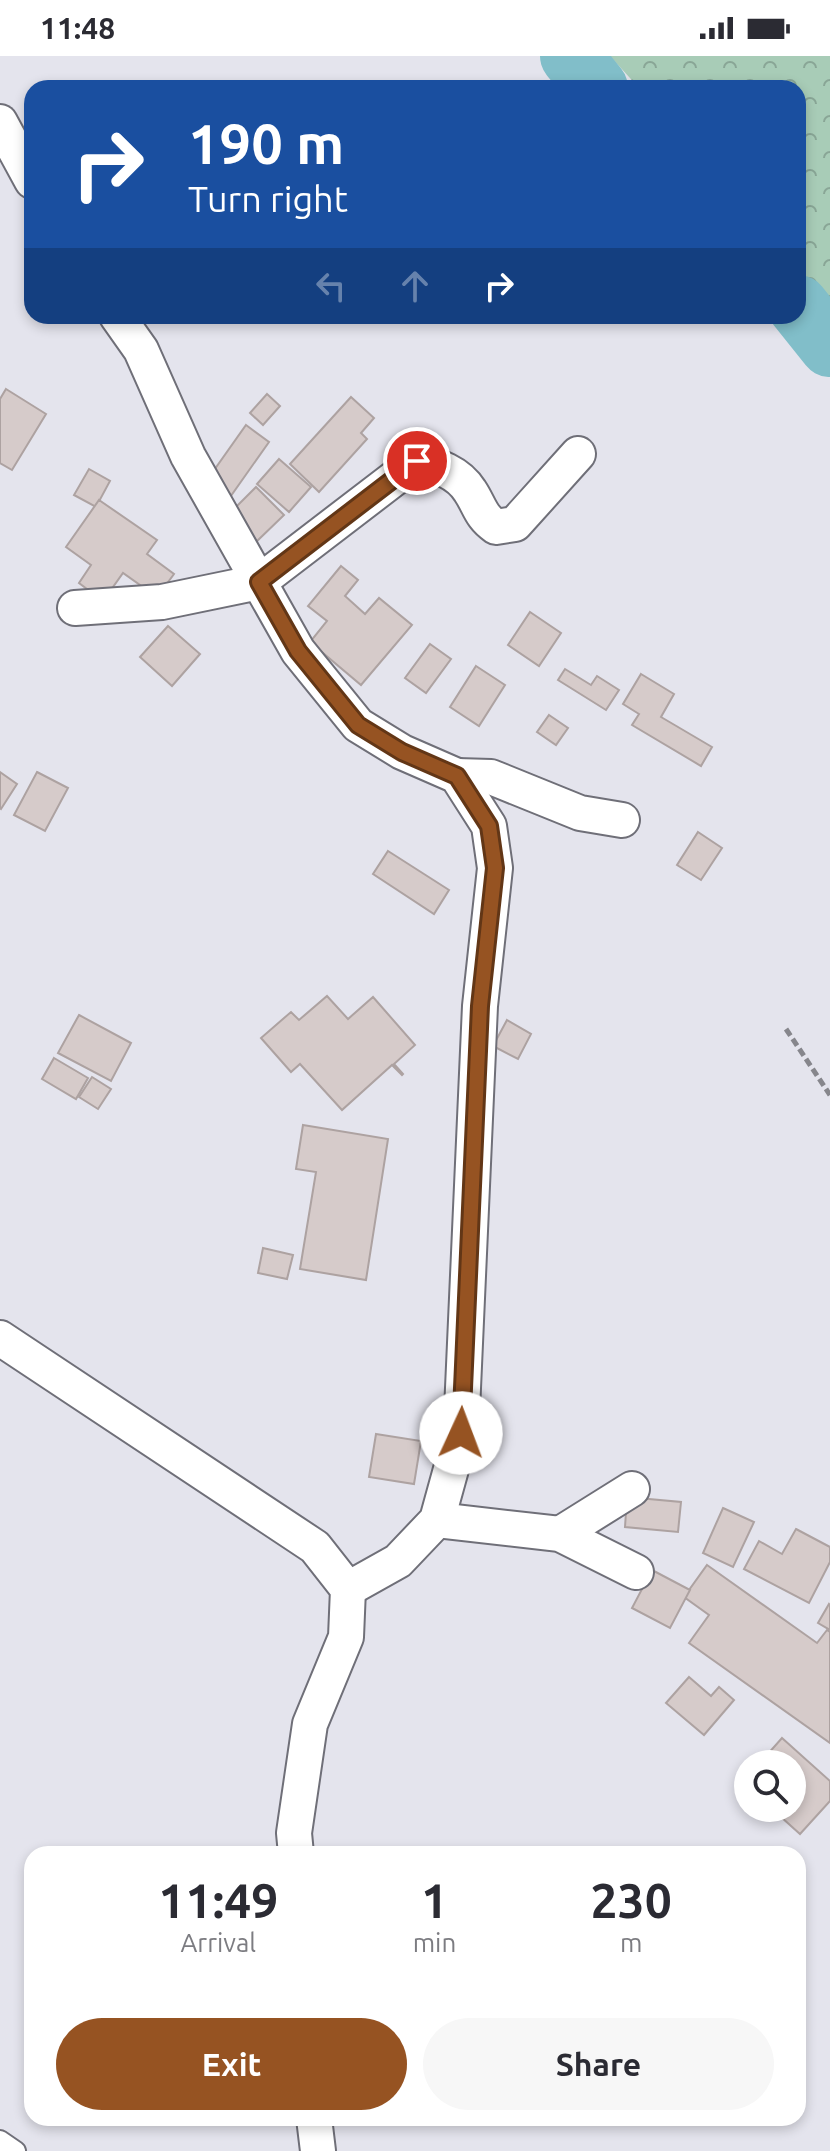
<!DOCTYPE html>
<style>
:root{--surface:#fff;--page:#f7f7f7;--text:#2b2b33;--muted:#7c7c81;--accent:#965322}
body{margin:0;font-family:Ubuntu,sans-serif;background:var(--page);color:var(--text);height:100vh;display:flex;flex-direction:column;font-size:30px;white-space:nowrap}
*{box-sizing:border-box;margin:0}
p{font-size:26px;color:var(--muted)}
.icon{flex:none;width:44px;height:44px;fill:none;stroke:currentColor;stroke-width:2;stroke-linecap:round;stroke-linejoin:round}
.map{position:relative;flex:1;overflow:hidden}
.sheet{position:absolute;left:24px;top:1790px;width:782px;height:280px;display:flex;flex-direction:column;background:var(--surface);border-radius:24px;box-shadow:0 4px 12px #0003}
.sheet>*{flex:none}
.hud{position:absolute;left:24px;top:24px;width:782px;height:244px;border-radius:24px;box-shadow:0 4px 12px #0003;background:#1a4fa0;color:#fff;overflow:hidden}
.controls{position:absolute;left:734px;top:1694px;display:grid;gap:16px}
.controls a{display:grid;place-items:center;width:72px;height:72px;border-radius:50%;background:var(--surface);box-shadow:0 4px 12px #0003;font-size:40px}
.pin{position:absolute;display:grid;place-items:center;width:68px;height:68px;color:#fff;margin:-34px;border:4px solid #fff;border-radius:50%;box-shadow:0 2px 8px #0007}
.me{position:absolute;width:88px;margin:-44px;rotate:2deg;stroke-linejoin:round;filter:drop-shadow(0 0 6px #0008)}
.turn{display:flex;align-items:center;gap:28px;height:168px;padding:0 32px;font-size:36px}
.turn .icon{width:104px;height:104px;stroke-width:2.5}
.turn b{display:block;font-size:56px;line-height:68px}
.lanes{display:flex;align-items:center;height:76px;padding:0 32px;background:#0003;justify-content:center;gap:40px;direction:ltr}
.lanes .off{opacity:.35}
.eta{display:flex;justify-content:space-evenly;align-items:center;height:136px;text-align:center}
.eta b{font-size:48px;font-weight:600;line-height:56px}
.primary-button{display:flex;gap:16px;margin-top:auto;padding:16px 32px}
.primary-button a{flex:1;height:92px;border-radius:48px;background:var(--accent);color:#fff;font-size:32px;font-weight:600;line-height:92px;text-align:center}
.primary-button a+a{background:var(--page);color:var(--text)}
.status{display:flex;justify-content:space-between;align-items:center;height:56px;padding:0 40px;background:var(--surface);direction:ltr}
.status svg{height:22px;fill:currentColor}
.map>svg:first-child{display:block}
</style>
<div class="status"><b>11:48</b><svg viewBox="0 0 49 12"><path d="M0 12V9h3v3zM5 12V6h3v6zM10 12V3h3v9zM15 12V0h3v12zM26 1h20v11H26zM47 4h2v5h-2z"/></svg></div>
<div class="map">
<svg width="830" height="2095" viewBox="0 0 830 2095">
<defs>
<pattern id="forest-crowns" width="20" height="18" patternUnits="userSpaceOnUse" patternTransform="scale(2)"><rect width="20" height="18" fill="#a8ccb7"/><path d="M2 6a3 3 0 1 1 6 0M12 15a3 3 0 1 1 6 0" fill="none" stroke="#89a696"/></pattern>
</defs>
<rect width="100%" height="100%" fill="#e4e4ed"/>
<!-- forest -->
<path fill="url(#forest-crowns)" d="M610,0H830V254L798,212V32H639Z"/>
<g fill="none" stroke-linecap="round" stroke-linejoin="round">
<!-- river -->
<g stroke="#81bec9" stroke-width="62">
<path d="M571,0L597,32"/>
<path d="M798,250L830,290"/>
</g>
</g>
<!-- building -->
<g fill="#d6cbca" stroke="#ada2a1" stroke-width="2">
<path d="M6,333L46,358L12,414L0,407V343Z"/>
<path d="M267,338L280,350L263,369L250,357Z"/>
<path d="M351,341L374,362L361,377L367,383L319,436L290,408Z"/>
<path d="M246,369L269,386L228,444L205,427Z"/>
<path d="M279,403L311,431L289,456L257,428Z"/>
<path d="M89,413L110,425L96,451L74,439Z"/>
<path d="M256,431L284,459L255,487L228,459Z"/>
<path d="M99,444L157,484L147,498L174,518L157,541L123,517L103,545L79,527L91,509L66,491Z"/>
<path d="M341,510L358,524L345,540L365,558L379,542L412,569L361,629L310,586L327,565L308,550Z"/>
<path d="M530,556L561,577L539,610L508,589Z"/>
<path d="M168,570L200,598L172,630L140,601Z"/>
<path d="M430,588L451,603L426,637L405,622Z"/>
<path d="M476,610L505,629L479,670L450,651Z"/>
<path d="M565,613L591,629L597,620L619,634L606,654L558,624Z"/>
<path d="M641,618L674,638L661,661L712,691L701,710L632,669L639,658L623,648Z"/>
<path d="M549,659L568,672L556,689L537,676Z"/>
<path d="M0,716L17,728L1,753L0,752Z"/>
<path d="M37,716L68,732L45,775L14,759Z"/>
<path d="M698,776L722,792L701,824L677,809Z"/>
<path d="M388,795L449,834L434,858L373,818Z"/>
<path d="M327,940L348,963L373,941L415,989L394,1008L403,1018L402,1019L392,1009L342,1054L300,1008L291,1016L261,982L291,956L299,964Z"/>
<path d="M79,959L131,987L111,1025L58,997Z"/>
<path d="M507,964L531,978L518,1003L493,990Z"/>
<path d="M54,1002L88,1022L76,1043L42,1023Z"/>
<path d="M92,1021L111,1033L98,1053L79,1041Z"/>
<path d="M303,1069L388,1083L366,1224L300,1213L316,1116L296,1113Z"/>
<path d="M263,1192L293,1199L287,1223L258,1217Z"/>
<path d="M376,1378L421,1385L414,1428L369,1421Z"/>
<path d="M627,1441L681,1446L678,1476L625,1471Z"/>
<path d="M723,1452L754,1466L733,1511L703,1497Z"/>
<path d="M796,1473L830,1491V1506L809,1547L744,1513L759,1485L782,1498Z"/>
<path d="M707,1509L817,1587L827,1574L830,1576V1687L689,1587L709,1559L684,1541Z"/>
<path d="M652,1514L690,1534L670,1572L632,1552Z"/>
<path d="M829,1548L830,1549V1574L818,1567Z"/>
<path d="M689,1621L711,1640L719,1631L734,1644L704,1679L666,1647Z"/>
<path d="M782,1682L830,1725V1745L800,1778L771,1752H792V1708H759Z"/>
</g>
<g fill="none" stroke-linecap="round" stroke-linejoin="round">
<defs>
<path id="lane" d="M0,2084L16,2095"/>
<g id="street">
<path d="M0,66L32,125"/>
<path d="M117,260L141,294L188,400L298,595L358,669L402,696L457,720L489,770L495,812L480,950L461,1377L437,1464L398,1505L348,1533"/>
<path d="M75,552L162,546L259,526L417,405C438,410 458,416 470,435C480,450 480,460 496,471L515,468L578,398"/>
<path d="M457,720L491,721L580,757L622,764"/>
<path d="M0,1282L315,1491L348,1533L346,1581L310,1668L294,1777L296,1798"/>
<path d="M437,1464L560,1478L636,1516"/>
<path d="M560,1478L632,1433"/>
<path d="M314,2062L318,2095"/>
</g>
</defs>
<!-- lane casing -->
<use href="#lane" stroke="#6f6f78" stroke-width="22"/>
<!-- street casing -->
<use href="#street" stroke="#6f6f78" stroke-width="38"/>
<!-- path -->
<path stroke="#86868c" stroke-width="5" stroke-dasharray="8 4" stroke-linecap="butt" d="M786,973L830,1039"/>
<!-- lane -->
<use href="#lane" stroke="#fff" stroke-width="18"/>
<!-- street -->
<use href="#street" stroke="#fff" stroke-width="34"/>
</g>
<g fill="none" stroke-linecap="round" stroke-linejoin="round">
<defs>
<path id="route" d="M417,405L259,526L298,595L358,669L402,696L457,720L489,770L495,812L480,950L461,1377"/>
</defs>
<!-- route casing -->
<use href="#route" stroke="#623616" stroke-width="20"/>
<!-- route -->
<use href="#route" stroke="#965322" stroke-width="14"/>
</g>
</svg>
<div class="controls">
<a><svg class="icon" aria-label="search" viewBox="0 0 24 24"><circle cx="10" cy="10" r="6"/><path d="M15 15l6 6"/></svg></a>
</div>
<div class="pin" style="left:417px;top:405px;background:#d93025"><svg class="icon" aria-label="arrive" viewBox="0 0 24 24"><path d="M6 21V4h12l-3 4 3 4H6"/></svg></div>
<svg class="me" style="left:461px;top:1377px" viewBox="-20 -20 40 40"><circle r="19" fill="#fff"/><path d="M0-13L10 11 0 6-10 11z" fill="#965322"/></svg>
<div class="hud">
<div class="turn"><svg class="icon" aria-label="right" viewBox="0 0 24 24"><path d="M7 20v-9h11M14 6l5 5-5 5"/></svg><div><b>190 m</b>Turn right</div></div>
<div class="lanes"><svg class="icon off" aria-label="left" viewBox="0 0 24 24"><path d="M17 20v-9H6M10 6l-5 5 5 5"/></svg><svg class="icon off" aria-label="ahead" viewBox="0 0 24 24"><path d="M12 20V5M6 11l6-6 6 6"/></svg><svg class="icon" aria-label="right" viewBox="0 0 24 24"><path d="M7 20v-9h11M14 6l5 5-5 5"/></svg></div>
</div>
<section class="sheet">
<div class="eta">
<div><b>11:49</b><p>Arrival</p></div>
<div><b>1</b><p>min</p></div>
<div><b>230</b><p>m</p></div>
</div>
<div class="primary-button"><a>Exit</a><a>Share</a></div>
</section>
</div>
